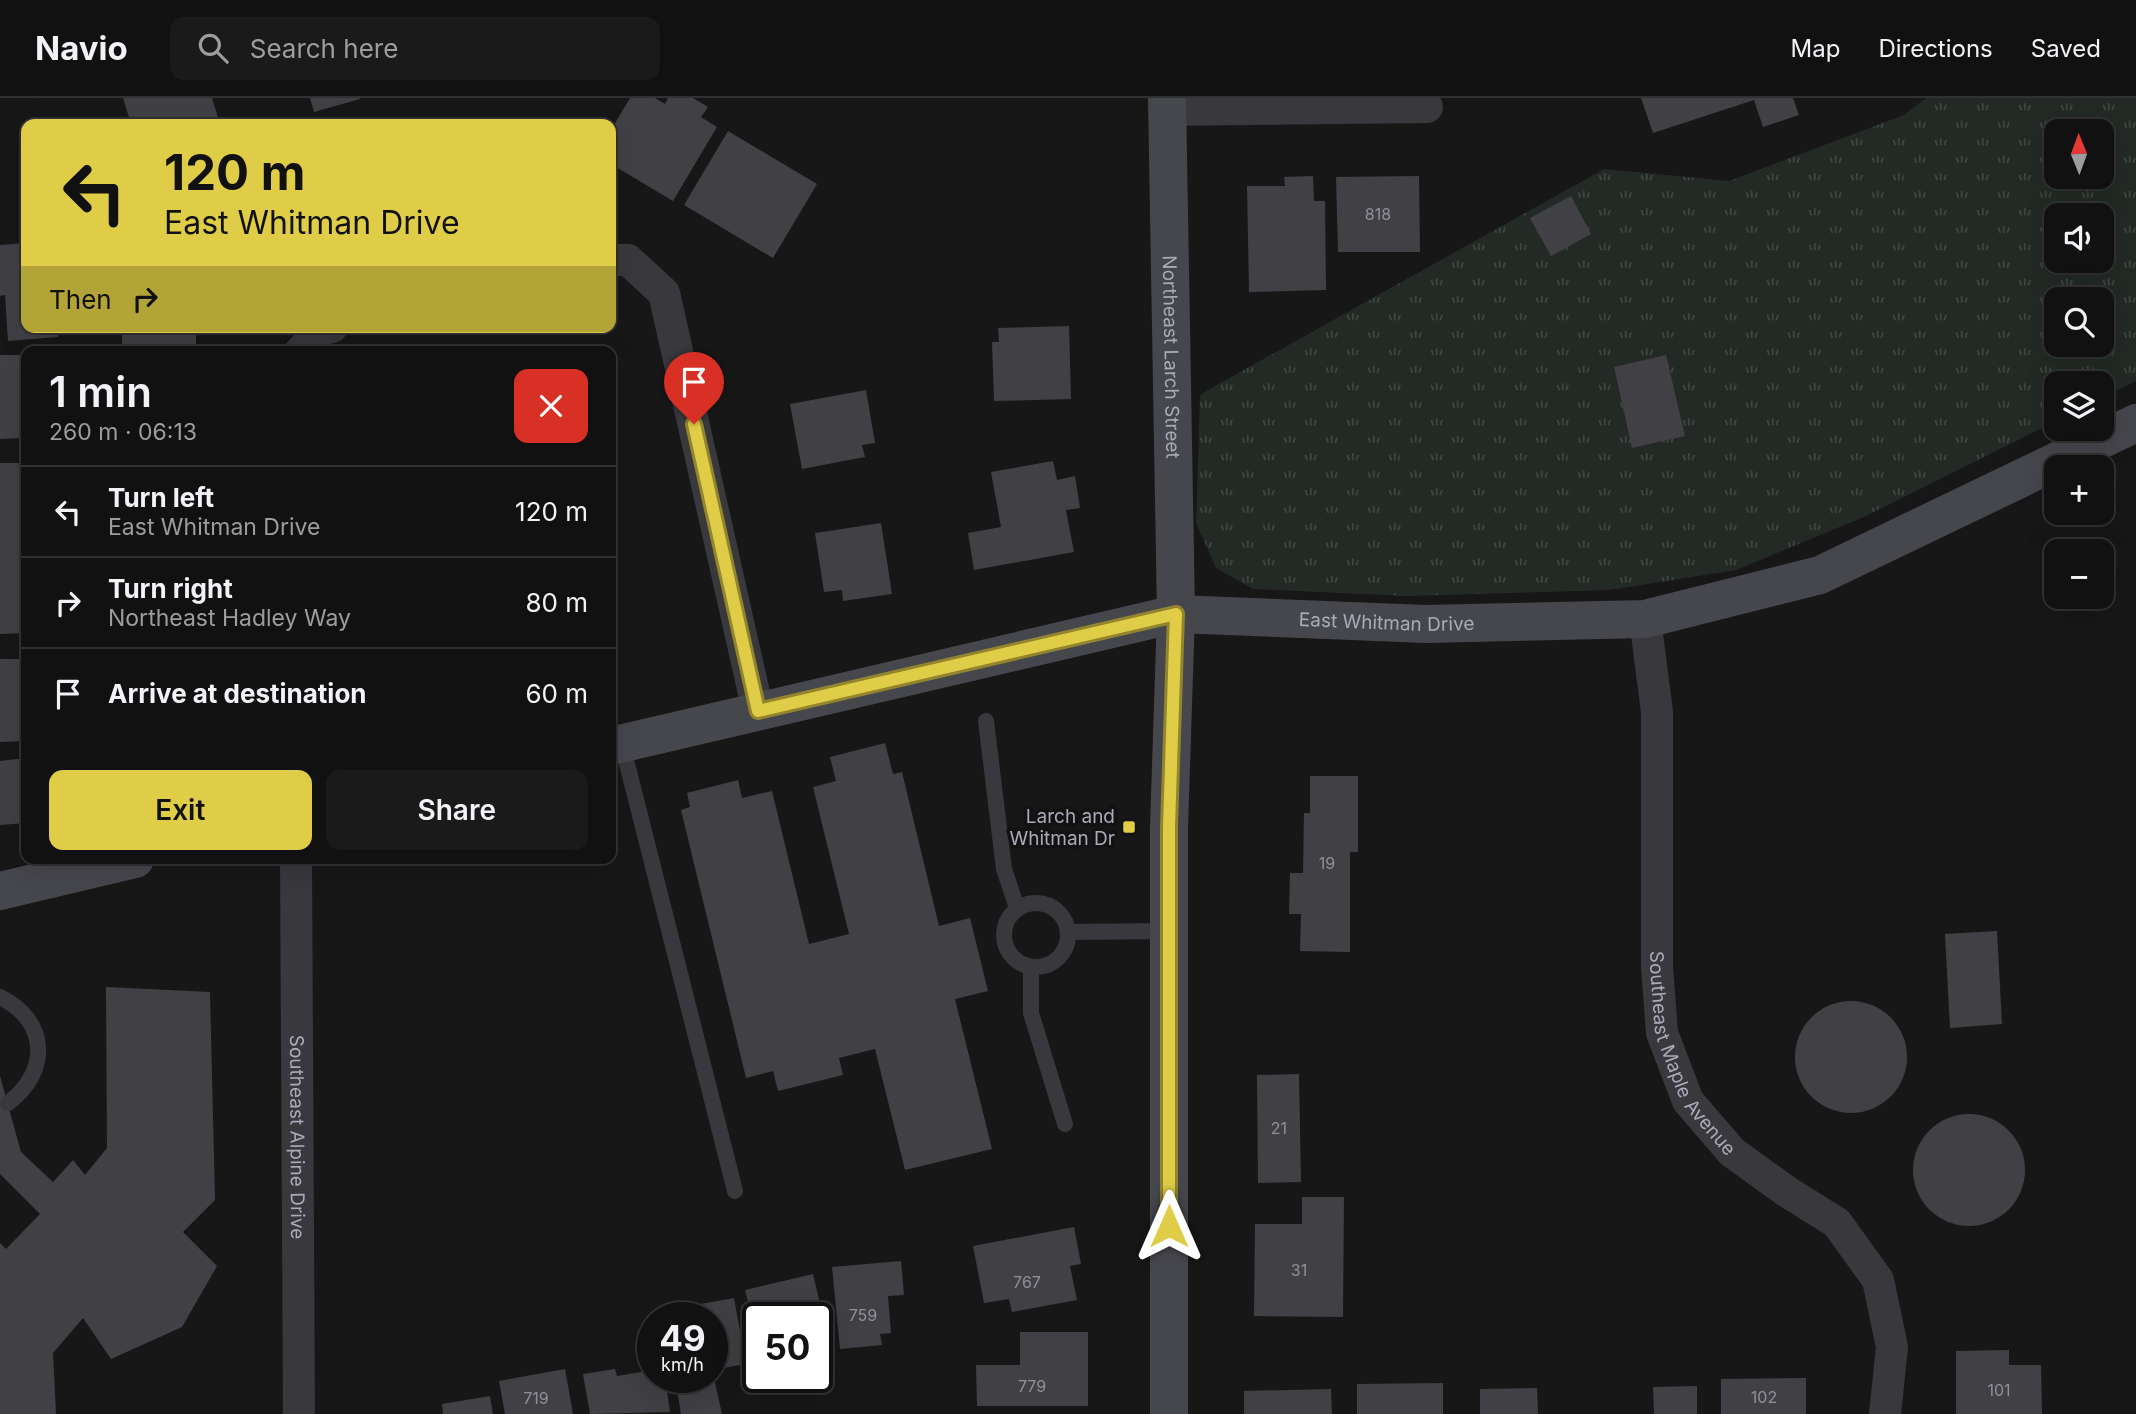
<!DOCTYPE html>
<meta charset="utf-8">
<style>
:root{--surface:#111112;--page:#1a1a1b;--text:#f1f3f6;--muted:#9c9d9f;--line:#303132;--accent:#e0cd47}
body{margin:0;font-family:Inter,sans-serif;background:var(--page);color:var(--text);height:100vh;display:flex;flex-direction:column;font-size:26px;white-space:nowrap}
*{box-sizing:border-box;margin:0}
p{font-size:23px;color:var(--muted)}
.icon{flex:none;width:38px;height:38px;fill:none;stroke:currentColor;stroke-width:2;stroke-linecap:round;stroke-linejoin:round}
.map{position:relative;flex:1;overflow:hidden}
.sheet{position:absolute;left:21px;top:248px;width:595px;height:518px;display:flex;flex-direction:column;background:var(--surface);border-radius:14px;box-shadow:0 7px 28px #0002,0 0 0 2px var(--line)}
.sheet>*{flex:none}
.hud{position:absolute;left:21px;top:21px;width:595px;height:214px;border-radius:14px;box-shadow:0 7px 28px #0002,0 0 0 2px var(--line);background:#e0cd47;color:#111;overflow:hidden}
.needle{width:46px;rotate:359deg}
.controls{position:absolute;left:2044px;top:21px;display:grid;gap:14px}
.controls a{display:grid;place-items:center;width:70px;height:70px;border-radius:14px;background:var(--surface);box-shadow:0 7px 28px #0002,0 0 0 2px var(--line);font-size:35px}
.speed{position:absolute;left:637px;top:1204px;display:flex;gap:14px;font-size:35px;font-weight:700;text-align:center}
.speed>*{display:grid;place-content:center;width:91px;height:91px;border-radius:50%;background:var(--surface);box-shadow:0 7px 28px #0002,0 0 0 2px var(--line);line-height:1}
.speed small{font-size:18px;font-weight:400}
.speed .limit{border:4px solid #111;border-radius:10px;background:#fff;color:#111}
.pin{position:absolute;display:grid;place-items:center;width:60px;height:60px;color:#fff;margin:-72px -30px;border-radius:50% 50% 50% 0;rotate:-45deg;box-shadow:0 0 7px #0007}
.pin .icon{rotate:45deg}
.me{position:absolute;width:77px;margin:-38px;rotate:0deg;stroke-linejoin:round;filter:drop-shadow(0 0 5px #0008)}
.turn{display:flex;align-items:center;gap:24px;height:147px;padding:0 28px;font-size:32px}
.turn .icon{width:91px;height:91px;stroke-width:2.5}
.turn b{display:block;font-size:49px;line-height:60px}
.then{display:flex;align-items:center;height:66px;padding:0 28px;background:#0003;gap:14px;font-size:26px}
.round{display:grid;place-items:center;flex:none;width:74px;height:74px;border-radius:14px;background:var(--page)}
.summary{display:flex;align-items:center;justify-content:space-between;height:119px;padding:0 28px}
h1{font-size:42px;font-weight:600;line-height:52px}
.button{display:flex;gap:14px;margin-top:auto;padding:14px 28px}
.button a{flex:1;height:80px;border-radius:14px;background:var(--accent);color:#111;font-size:28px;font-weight:600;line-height:80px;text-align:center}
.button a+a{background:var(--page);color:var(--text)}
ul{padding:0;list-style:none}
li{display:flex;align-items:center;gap:21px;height:91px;padding:0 28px;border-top:2px solid var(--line)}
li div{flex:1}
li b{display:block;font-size:26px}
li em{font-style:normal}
header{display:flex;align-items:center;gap:42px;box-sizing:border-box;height:98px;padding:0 35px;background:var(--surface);border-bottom:2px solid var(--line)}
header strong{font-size:33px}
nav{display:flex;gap:38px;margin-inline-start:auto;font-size:24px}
.search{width:490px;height:63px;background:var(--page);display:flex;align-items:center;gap:18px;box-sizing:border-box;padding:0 24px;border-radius:14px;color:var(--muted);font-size:26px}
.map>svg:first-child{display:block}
</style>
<header>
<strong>Navio</strong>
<div class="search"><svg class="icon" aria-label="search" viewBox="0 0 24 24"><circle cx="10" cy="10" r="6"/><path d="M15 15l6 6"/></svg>Search here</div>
<nav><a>Map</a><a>Directions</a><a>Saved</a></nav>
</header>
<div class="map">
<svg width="2136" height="1316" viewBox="0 0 2136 1316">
<defs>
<pattern id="grass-tufts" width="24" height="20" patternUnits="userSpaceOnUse" patternTransform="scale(1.75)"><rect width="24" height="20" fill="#232a25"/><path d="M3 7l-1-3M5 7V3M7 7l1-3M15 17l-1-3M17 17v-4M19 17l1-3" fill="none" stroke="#404642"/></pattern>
</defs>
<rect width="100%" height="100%" fill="#171718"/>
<!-- grass -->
<path fill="url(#grass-tufts)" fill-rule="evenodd" d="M1926,0H2136V283L2102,300V285H2056V323L1866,418L1736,472L1609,492L1409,498L1253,491L1216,470L1196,425L1200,298L1208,292L1604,71L1729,83L1904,17ZM2056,33H2102V79H2056ZM2056,117H2102V163H2056ZM2056,201H2102V247H2056Z"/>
<!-- building -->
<g fill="#414145">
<path d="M123,0H212L220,26H131Z"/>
<path d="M310,0H360V1L314,14Z"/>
<path d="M630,0H655L665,6L668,0H693L708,9L701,19L717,29L673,103L611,66V32Z"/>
<path d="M1641,0H1793L1799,17L1763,29L1754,2L1653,35Z"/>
<path d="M728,33L817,86L773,160L684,107Z"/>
<path d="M1313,78L1314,103H1325L1326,192L1249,194L1247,88H1285L1284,79Z"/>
<path d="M1419,78L1420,154H1338L1336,79Z"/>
<path d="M1571,98L1591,136L1551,158L1530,120Z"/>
<path d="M26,145V229H57L58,239L8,243L5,197L0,198V147Z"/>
<path d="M1069,228L1071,301L994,303L992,244H999L998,230Z"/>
<path d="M196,231V254H122V232Z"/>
<path d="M0,257H26V340L0,341Z"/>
<path d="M1666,257L1685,338L1632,350L1614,269Z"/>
<path d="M866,292L875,345L862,347L865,359L802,371L790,306Z"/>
<path d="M1053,363L1057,382L1075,378L1080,410L1066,412L1074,454L974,472L968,435L1001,429L991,374Z"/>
<path d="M0,365H23V378H26V535L0,536Z"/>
<path d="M881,425L892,496L843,503L842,492L824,494L815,435Z"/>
<path d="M0,561H26V643L0,644Z"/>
<path d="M885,645L893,676L902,674L939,828L970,820L988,893L955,901L992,1051L905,1072L875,951L839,960L843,977L778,993L773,973L746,980L681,712L690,709L687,695L738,682L742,700L772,693L809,846L849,836L813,689L836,683L830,659Z"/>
<path d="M26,660V725L0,727V663Z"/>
<path d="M1310,678H1358V754H1350V854L1300,853L1301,816H1289L1290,775H1303L1304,715H1310Z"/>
<path d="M1997,833L2002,926L1950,930L1945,836Z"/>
<path d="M106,889L210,894L215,1102L183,1134L217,1168L182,1229L111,1261L83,1220L53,1255L56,1316H0V1145L6,1151L40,1116L0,1076V978L21,1054L53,1084L73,1062L85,1077L107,1050Z"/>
<circle cx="1851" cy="959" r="56"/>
<path d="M1299,976L1301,1084L1258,1085L1257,977Z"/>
<circle cx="1969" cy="1072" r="56"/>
<path d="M1302,1099H1344L1343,1219L1254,1218L1255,1126H1302Z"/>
<path d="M1074,1129L1081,1166L1070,1168L1077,1202L1012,1214L1009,1201L984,1205L973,1148Z"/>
<path d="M901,1163L904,1197L888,1198L891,1235L880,1236L882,1247L840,1251L832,1169Z"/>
<path d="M813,1176L833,1262L817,1265V1220H758L757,1240L745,1192Z"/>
<path d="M734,1200L746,1266L712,1272V1220H664L662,1213Z"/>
<path d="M1020,1234H1088V1308H977L976,1267H1020Z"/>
<path d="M2009,1252V1267H2041L2042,1316H1956V1253Z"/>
<path d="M565,1271L573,1316H505L499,1283Z"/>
<path d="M615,1271L617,1278L653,1272V1279H665L670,1314L590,1316L583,1276Z"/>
<path d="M712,1272L722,1316H681L675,1279H712Z"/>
<path d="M1806,1280V1316H1721V1281Z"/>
<path d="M1443,1285V1316H1357V1286Z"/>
<path d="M1697,1288V1316H1654L1653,1289Z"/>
<path d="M1537,1290L1538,1316H1480V1291Z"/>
<path d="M1331,1291L1332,1316H1244V1293Z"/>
<path d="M490,1298L493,1316H443L442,1306Z"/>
</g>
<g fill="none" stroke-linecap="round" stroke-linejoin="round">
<!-- lane -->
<g stroke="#38383d" stroke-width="16">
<path d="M986,623L1004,771L1017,810"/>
<path d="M622,646L735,1093"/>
<circle cx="1036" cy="837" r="32"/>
<path d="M1068,834L1169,833"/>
<path d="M1031,869V915L1065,1026"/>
<path d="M0,899C49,923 50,974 8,1005"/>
</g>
<!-- street -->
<g stroke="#38383d" stroke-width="32">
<path d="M1167,12L1427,9"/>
<path d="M611,162H628L664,195L758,613"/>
<path d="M300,254L321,232L332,229"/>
<path id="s1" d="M1645,521L1657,614V869L1662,935L1688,1003L1732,1054L1786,1093L1837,1125L1878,1182L1892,1249L1885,1316"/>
<path id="s2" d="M296,761L299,1316"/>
</g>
<!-- secondary -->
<g stroke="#46464d" stroke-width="38">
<path id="s3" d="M1167,0L1176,516L1169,729V1316"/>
<path id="s4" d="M611,648L1176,516L1426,526L1645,521L1820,477L2136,325"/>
<path d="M0,793L135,761"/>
</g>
</g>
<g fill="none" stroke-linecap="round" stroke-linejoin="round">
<defs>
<path id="route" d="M694,326L758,613L1176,516L1169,729V1128"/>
</defs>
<!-- route casing -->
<use href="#route" stroke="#92852e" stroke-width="18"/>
<!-- route -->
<use href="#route" stroke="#e0cd47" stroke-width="12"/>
</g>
<!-- markers -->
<rect fill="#e0cd47" stroke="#121213" stroke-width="2.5" x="1122" y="722" width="14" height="14" rx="3.5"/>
<g text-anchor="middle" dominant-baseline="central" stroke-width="7" stroke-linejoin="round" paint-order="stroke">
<!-- number labels -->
<g font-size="16" fill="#90909a">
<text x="1378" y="116">818</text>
<text x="1327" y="765">19</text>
<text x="1279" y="1030">21</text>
<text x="1299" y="1172">31</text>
<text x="1027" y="1184">767</text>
<text x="863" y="1217">759</text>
<text x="1032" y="1288">779</text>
<text x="1999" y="1292">101</text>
<text x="1764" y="1299">102</text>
<text x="536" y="1300">719</text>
</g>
<!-- street labels -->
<g font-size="19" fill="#aaabb7" stroke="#121213">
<text stroke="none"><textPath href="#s3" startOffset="259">Northeast Larch Street</textPath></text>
<text stroke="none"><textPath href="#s4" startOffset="791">East Whitman Drive</textPath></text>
<text stroke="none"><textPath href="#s1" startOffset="444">Southeast Maple Avenue</textPath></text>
<text stroke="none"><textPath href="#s2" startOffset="278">Southeast Alpine Drive</textPath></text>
</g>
<!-- poi labels -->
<g font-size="19" fill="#aaabb7" stroke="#121213" text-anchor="end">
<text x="1115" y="718">Larch and<tspan x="1115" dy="22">Whitman Dr</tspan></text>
</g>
</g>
</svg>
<div class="controls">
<a><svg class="needle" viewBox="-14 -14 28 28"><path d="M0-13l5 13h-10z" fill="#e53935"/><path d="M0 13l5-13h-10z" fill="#9c9d9f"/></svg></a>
<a><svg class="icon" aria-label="sound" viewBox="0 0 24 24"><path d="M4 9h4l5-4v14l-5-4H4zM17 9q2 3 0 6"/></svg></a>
<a><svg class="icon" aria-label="search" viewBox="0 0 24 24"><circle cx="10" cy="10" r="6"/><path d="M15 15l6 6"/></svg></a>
<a><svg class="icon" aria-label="layers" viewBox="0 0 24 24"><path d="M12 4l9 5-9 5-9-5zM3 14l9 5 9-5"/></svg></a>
<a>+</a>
<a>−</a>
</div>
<div class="speed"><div>49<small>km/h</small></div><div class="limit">50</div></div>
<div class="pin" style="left:694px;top:326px;background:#d93025"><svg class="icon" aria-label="arrive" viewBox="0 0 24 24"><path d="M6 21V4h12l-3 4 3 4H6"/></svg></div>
<svg class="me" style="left:1169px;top:1128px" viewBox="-20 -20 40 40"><path d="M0-17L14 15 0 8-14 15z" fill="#e0cd47" stroke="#fff" stroke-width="4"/></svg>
<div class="hud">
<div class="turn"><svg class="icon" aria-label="left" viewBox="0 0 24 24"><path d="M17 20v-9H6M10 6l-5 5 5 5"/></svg><div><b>120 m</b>East Whitman Drive</div></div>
<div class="then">Then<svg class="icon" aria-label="right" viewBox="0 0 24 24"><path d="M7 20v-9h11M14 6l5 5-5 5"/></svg></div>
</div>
<section class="sheet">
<div class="summary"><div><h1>1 min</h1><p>260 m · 06:13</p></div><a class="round" style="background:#d93025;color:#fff"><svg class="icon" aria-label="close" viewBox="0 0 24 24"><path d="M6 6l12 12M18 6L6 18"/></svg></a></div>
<ul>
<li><svg class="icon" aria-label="left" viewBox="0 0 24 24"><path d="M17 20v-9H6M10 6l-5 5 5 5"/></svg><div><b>Turn left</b><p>East Whitman Drive</p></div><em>120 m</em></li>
<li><svg class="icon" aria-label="right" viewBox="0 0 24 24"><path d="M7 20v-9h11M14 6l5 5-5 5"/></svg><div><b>Turn right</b><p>Northeast Hadley Way</p></div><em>80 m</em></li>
<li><svg class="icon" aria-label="arrive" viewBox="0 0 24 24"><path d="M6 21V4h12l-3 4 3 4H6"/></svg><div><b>Arrive at destination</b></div><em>60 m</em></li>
</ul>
<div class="button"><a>Exit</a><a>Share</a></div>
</section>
</div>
